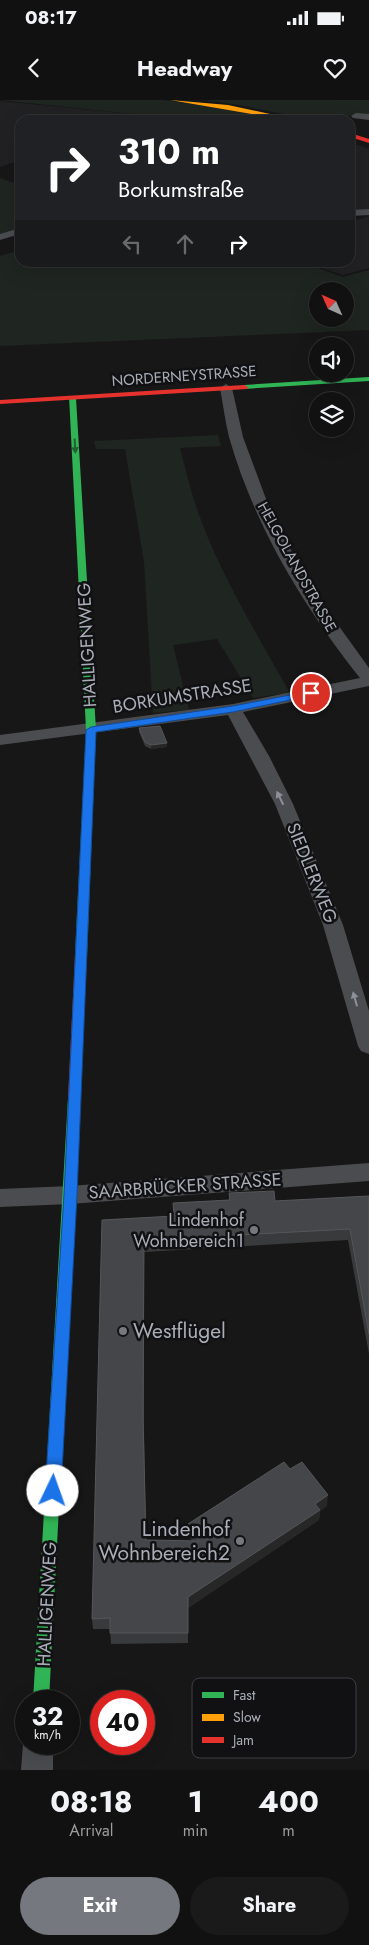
<!DOCTYPE html>
<meta charset="utf-8">
<style>
:root{--surface:#111;--page:#1a1a1a;--text:#f1f3f6;--muted:#9c9d9f;--line:#303131;--accent:#75787f}
body{margin:0;font-family:Jost,sans-serif;background:var(--page);color:var(--text);height:100vh;display:flex;flex-direction:column;font-size:19px;white-space:nowrap}
*{box-sizing:border-box;margin:0}
p{font-size:16px;color:var(--muted)}
.icon{flex:none;width:28px;height:28px;fill:none;stroke:currentColor;stroke-width:2;stroke-linecap:round;stroke-linejoin:round}
.map{position:relative;height:1670px;overflow:hidden}
.sheet{display:flex;flex-direction:column;background:var(--surface);flex:1}
.sheet>*{flex:none}
.hud{position:absolute;left:15px;top:15px;width:340px;height:152px;border-radius:15px;box-shadow:0 5px 20px #0002,0 0 0 1px var(--line);background:#202124;color:#fff;overflow:hidden}
.needle{width:32px;rotate:315deg}
.controls{position:absolute;left:309px;top:182px;display:grid;gap:10px}
.controls a{display:grid;place-items:center;width:45px;height:45px;border-radius:50%;background:var(--surface);box-shadow:0 5px 20px #0002,0 0 0 1px var(--line);font-size:25px}
.speed{position:absolute;left:15px;top:1590px;display:flex;gap:10px;font-size:25px;font-weight:700;text-align:center}
.speed>*{display:grid;place-content:center;width:65px;height:65px;border-radius:50%;background:var(--surface);box-shadow:0 5px 20px #0002,0 0 0 1px var(--line);line-height:1}
.speed small{font-size:12px;font-weight:400}
.speed .limit{border:8px solid #d22;background:#fff;color:#111}
.pin{position:absolute;display:grid;place-items:center;width:42px;height:42px;color:#fff;margin:-21px;border:2px solid #fff;border-radius:50%;box-shadow:0 1px 5px #0007}
.me{position:absolute;width:55px;margin:-28px;rotate:3deg;stroke-linejoin:round;filter:drop-shadow(0 0 4px #0008)}
.turn{display:flex;align-items:center;gap:18px;height:105px;padding:0 20px;font-size:22px}
.turn .icon{width:65px;height:65px;stroke-width:2.5}
.turn b{display:block;font-size:35px;line-height:42px}
.lanes{display:flex;align-items:center;height:48px;padding:0 20px;background:#0003;justify-content:center;gap:25px;direction:ltr}
.lanes .off{opacity:.35}
.eta{display:flex;justify-content:space-evenly;align-items:center;height:85px;text-align:center}
.eta b{font-size:30px;font-weight:700;line-height:35px}
.cta{display:flex;gap:10px;margin-top:auto;padding:10px 20px}
.cta a{flex:1;height:58px;border-radius:30px;background:var(--accent);color:#fff;font-size:20px;font-weight:700;line-height:58px;text-align:center}
.cta a+a{background:var(--page);color:var(--text)}
.status{display:flex;justify-content:space-between;align-items:center;height:35px;padding:0 25px;background:var(--surface);direction:ltr}
.status svg{height:14px;fill:currentColor}
header{display:flex;justify-content:space-between;align-items:center;height:65px;padding:0 20px;background:var(--surface);font-size:22px;font-weight:700}
.map>svg:first-child{display:block}
</style>
<div class="status"><b>08:17</b><svg viewBox="0 0 49 12"><path d="M0 12V9h3v3zM5 12V6h3v6zM10 12V3h3v9zM15 12V0h3v12zM26 1h20v11H26zM47 4h2v5h-2z"/></svg></div>
<header><svg class="icon" aria-label="back" viewBox="0 0 24 24"><path d="M15 5l-7 7 7 7"/></svg>Headway<svg class="icon" aria-label="heart" viewBox="0 0 24 24"><path d="M12 20l-8-8c-3-5 5-10 8-4 3-6 11-1 8 4z"/></svg></header>
<div class="map">
<svg width="369" height="1670" viewBox="0 0 369 1670">
<rect width="100%" height="100%" fill="#171717"/>
<!-- built -->
<g fill="#212123">
<path d="M0,1L141,15L166,20H20V60L0,67Z"/>
<path d="M353,43L369,49V109L350,111V44Z"/>
<path d="M369,116V168L343,175L306,163L350,162V122Z"/>
</g>
<!-- green -->
<g fill="#1f2520" fill-rule="evenodd">
<path d="M0,0H163L226,8L289,20H167L141,15Z"/>
<path d="M204,0H369V15C351,14 332,19 315,18C278,15 242,4 204,0Z"/>
<path d="M0,78L20,85V130L0,137Z"/>
<path d="M20,150V162H301L343,177L369,170V230L0,246V156ZM345,191V219H318V191Z"/>
<path d="M218,335L221,346L180,348C185,366 189,385 195,403C217,470 256,532 290,593L253,598L217,539L173,545L189,610L153,613L144,462L125,349H96L94,341Z"/>
</g>
<g fill="none" stroke-linecap="round" stroke-linejoin="round">
<!-- street -->
<g fill="#4b4c4f" fill-rule="evenodd">
<path d="M356,13L369,14V20L353,18L351,16Z"/>
<path d="M369,109V115L350,116V110Z"/>
<path d="M20,128V134L0,140V134Z"/>
<path d="M226,284L232,288L243,337L269,407L284,438L318,497L369,568V586L243,612L269,656L293,704L343,825L369,911V954L361,951L358,946L323,825L275,704L228,615L0,645V635L233,604L360,578C303,506 254,425 229,337C225,321 223,304 220,288Z"/>
<path d="M369,1063V1081L70,1104L0,1107V1089L70,1086Z"/>
<path d="M26,1635V1644H53V1670H21L23,1644Z"/>
</g>
<!-- fast -->
<g fill="#30b455" fill-rule="evenodd">
<path d="M369,277V281L244,289L240,287L244,285Z"/>
<path d="M69,296L76,298L96,630L87,856L81,860L75,856L86,630Z"/>
<path d="M74,993L78,995L80,998L49,1601H33L68,998L70,995Z"/>
</g>
<!-- slow -->
<path fill="#ff9f0a" fill-rule="evenodd" d="M170,0L228,5L298,20H287Z"/>
<!-- jam -->
<g fill="#e5322d" fill-rule="evenodd">
<path d="M350,33L369,39V43L350,37Z"/>
<path d="M244,285L248,287L247,289L0,304V300Z"/>
<path d="M81,852L87,856L80,998L78,1001H70L68,998L75,856Z"/>
</g>
</g>
<!-- wall -->
<g fill="#393a3b">
<path d="M139,628L167,643V647L151,649L145,646L139,632Z"/>
<path d="M229,1093L275,1101L369,1096V1254L348,1140L144,1152V1329L146,1440L192,1441L188,1434V1424L290,1369L327,1406L320,1411L319,1420L188,1508V1543L111,1544L110,1529H93L92,1519L102,1120L174,1116L173,1103L229,1100Z"/>
</g>
<!-- shaded-wall -->
<g fill="#272727">
<path d="M167,643V647L151,649V645Z"/>
<path d="M328,1395L327,1406L320,1411L319,1420L188,1508V1497L315,1404Z"/>
</g>
<!-- building -->
<g fill="#454649" stroke="#55565a">
<path d="M160,626L167,643L151,645L145,642L139,628Z"/>
<path d="M274,1091L275,1101L369,1096V1234L350,1129L144,1140L143,1318L146,1440L199,1441L188,1424L284,1362L290,1369L302,1362L328,1395L315,1404L320,1410L188,1497V1533H110V1518L92,1519L102,1120L174,1116L173,1103L230,1100L229,1093Z"/>
</g>
<!-- one-way arrows -->
<defs><path id="oneway-solid" d="M-6-.8H1V-3.2L6.5 0L1 3.2V.8H-6Z" transform="scale(1.25)"/></defs>
<use fill="#206234" href="#oneway-solid" transform="translate(75 346) rotate(87)"/>
<g fill="#8c9098">
<use href="#oneway-solid" transform="translate(280 698) rotate(-116)"/>
<use href="#oneway-solid" transform="translate(355 899) rotate(-106)"/>
</g>
<!-- route -->
<path fill="#1a73e8" stroke="#114b97" d="M311,591L315,593L314,595L233,612L96,632L77,1095L61,1391L59,1396L53,1398L48,1396L45,1391L64,1095L86,630L91,627L233,606Z"/>
<!-- markers -->
<g fill="#75787f" stroke="#111113" stroke-width="2">
<circle cx="254" cy="1130" r="5"/>
<circle cx="123" cy="1231" r="5"/>
<circle cx="240" cy="1441" r="5"/>
</g>
<g text-anchor="middle" dominant-baseline="central" stroke-width="5" stroke-linejoin="round" paint-order="stroke">
<!-- far-street labels -->
<g font-size="15" fill="#a8adb7" stroke="#111113">
<text transform="translate(184 276) rotate(-4)">NORDERNEYSTRASSE</text>
<text transform="translate(297 467) rotate(61)">HELGOLANDSTRASSE</text>
</g>
<!-- street labels -->
<g font-size="18" fill="#a8adb7" stroke="#111113">
<text transform="translate(87 545) rotate(-93)">HALLIGENWEG</text>
<text transform="translate(182 596) rotate(-9)">BORKUMSTRASSE</text>
<text transform="translate(312 773) rotate(68)">SIEDLERWEG</text>
<text transform="translate(185 1086) rotate(-4)">SAARBRÜCKER STRASSE</text>
<text transform="translate(47 1504) rotate(-87)">HALLIGENWEG</text>
</g>
<!-- poi labels -->
<g font-size="18" fill="#a8adb7" stroke="#111113" text-anchor="end">
<text x="244" y="1120">Lindenhof<tspan x="244" dy="21">Wohnbereich1</tspan></text>
</g>
<!-- near-poi labels -->
<g font-size="21" fill="#a8adb7" stroke="#111113" text-anchor="start">
<text x="133" y="1231">Westflügel</text>
<text x="230" y="1429" text-anchor="end">Lindenhof<tspan x="230" dy="24">Wohnbereich2</tspan></text>
</g>
</g>
<!-- legend -->
<rect x="192" y="1578" width="164" height="80" rx="8" fill="#111113" stroke="#3e4044" stroke-width="1"/>
<rect x="202" y="1592" width="22" height="6" fill="#30b455"/>
<rect x="202" y="1614" width="22" height="7" fill="#ff9f0a"/>
<rect x="202" y="1637" width="22" height="6" fill="#e5322d"/>
<g font-size="14" fill="#a8adb7">
<text x="233" y="1600">Fast</text>
<text x="233" y="1622">Slow</text>
<text x="233" y="1645">Jam</text>
</g>
</svg>
<div class="controls">
<a><svg class="needle" viewBox="-14 -14 28 28"><path d="M0-13l5 13h-10z" fill="#e53935"/><path d="M0 13l5-13h-10z" fill="#9c9d9f"/></svg></a>
<a><svg class="icon" aria-label="sound" viewBox="0 0 24 24"><path d="M4 9h4l5-4v14l-5-4H4zM17 9q2 3 0 6"/></svg></a>
<a><svg class="icon" aria-label="layers" viewBox="0 0 24 24"><path d="M12 4l9 5-9 5-9-5zM3 14l9 5 9-5"/></svg></a>
</div>
<div class="speed"><div>32<small>km/h</small></div><div class="limit">40</div></div>
<div class="pin" style="left:311px;top:593px;background:#d93025"><svg class="icon" aria-label="arrive" viewBox="0 0 24 24"><path d="M6 21V4h12l-3 4 3 4H6"/></svg></div>
<svg class="me" style="left:53px;top:1391px" viewBox="-20 -20 40 40"><circle r="19" fill="#fff"/><path d="M0-13L10 11 0 6-10 11z" fill="#1a73e8"/></svg>
<div class="hud">
<div class="turn"><svg class="icon" aria-label="right" viewBox="0 0 24 24"><path d="M7 20v-9h11M14 6l5 5-5 5"/></svg><div><b>310 m</b>Borkumstraße</div></div>
<div class="lanes"><svg class="icon off" aria-label="left" viewBox="0 0 24 24"><path d="M17 20v-9H6M10 6l-5 5 5 5"/></svg><svg class="icon off" aria-label="ahead" viewBox="0 0 24 24"><path d="M12 20V5M6 11l6-6 6 6"/></svg><svg class="icon" aria-label="right" viewBox="0 0 24 24"><path d="M7 20v-9h11M14 6l5 5-5 5"/></svg></div>
</div>
</div>
<section class="sheet">
<div class="eta">
<div><b>08:18</b><p>Arrival</p></div>
<div><b>1</b><p>min</p></div>
<div><b>400</b><p>m</p></div>
</div>
<div class="cta"><a>Exit</a><a>Share</a></div>
</section>
